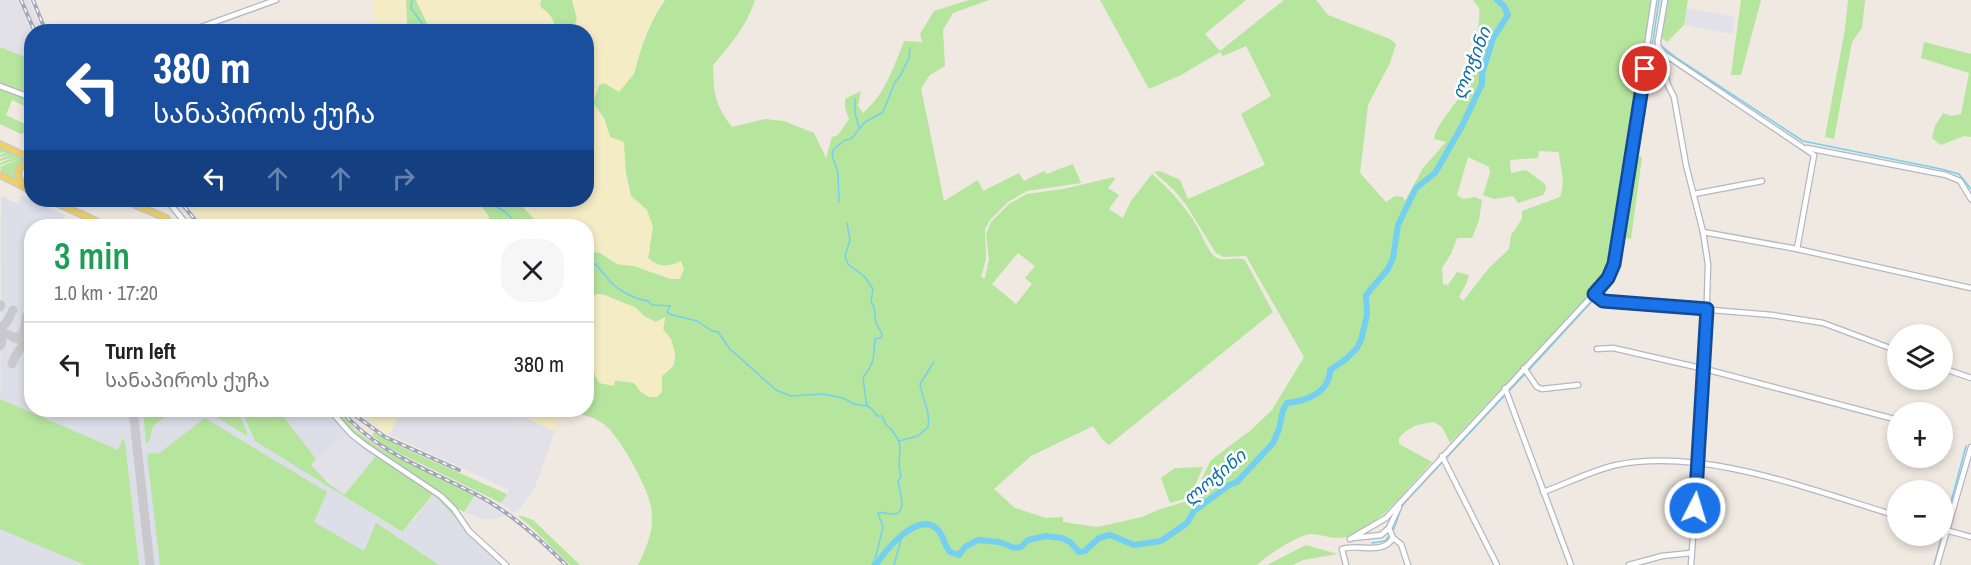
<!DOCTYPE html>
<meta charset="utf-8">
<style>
:root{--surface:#fff;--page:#f6f6f6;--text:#202124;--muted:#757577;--line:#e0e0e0}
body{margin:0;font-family:"Archivo Narrow","Noto Sans Georgian",sans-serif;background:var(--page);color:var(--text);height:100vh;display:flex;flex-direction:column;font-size:22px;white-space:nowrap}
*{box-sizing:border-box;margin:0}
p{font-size:20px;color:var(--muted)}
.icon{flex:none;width:33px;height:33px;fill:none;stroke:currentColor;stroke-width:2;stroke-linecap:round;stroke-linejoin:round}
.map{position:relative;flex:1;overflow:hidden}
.details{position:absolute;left:24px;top:219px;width:570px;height:198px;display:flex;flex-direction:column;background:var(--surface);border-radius:24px;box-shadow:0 3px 9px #0003}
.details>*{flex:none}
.hud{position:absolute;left:24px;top:24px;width:570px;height:183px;border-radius:24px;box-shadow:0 3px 9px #0003;background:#1a4fa0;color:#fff;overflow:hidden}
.tools{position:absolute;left:1887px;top:324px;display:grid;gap:12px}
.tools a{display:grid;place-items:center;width:66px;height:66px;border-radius:50%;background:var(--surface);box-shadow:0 3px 9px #0003;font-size:30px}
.pin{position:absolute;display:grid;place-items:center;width:51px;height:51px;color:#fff;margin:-26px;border:3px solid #fff;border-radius:50%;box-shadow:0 2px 6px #0007}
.me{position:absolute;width:66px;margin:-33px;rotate:5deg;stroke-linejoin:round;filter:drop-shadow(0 0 4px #0008)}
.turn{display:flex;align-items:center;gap:21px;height:126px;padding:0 30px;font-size:27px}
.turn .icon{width:78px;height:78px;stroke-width:2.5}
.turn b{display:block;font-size:42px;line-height:51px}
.lanes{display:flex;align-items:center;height:57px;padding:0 30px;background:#0003;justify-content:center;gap:30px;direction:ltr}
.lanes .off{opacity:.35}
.round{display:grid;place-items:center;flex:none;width:63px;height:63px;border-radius:24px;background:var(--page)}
.head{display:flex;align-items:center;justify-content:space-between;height:102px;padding:0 30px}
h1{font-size:36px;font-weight:600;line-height:45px;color:#1e9e55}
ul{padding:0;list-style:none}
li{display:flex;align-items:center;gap:18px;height:84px;padding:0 30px;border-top:2px solid var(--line)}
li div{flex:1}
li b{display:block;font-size:22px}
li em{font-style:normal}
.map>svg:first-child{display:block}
</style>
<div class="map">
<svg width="1971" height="565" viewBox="0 0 1971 565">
<rect width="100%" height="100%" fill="#efe9e1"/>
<!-- industrial -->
<g fill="#e3e1e8">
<path d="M0,0H29L42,31L32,32L31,59L0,47Z"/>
<path d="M1687,8L1735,17L1732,34L1684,25Z"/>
<path d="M401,410H508L555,431L535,487L522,506L514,513L501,503L509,490L389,434Z"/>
<path d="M346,433L376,456L344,496L310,465Z"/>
<path d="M475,495L495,506L508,515L493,519H483L464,512Z"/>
</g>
<!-- airport -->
<path fill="#dcdee8" d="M1,196L18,204L21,196L65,215L60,226H32V410H327L346,433L311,465L328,483L341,491L345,497L401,532L416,517L433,494L503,565H0Z"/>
<!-- green -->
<g fill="#b6e59e" fill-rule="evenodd">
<path d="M406,0H416L431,31H407Z"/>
<path d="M541,0H572L577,18L573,31H553L555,27L540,6Z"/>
<path d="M665,0H755C747,25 730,46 713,65C714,94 714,103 732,127L765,119L784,121L814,133L826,158L832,137L838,135L849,119L845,108V99L861,91L858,106L863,113C885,95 894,66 904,41L922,42L920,34L934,11L969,0H989L953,13L943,30L945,66L930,75L921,88L944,201L978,180L983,191L1019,173L1024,181L1044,171L1046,174L1073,164L1081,183L1027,191L1008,202L990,220L985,229L986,259L981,277L985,278L989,259L986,234L991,222L1009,204L1027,194L1063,189L1114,177L1115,179L1108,188L1119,195L1109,209L1123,218L1131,201L1152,174C1169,189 1183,204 1195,223C1201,232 1206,248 1214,256C1223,264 1236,255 1245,260L1273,312L1109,445L1103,440L1093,426L1031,456L994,489L1015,508L1046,518L1063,517V522L1097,527L1142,517L1158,510L1187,501L1193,496L1211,460L1251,430L1272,410L1304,357L1246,256L1224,257L1216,253L1186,205L1175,191L1154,172L1160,171L1180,180L1188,199L1265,165L1241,114L1271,96L1246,46L1223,56L1220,52L1181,75L1149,89L1100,0H1246L1205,34L1220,51L1284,0H1316L1328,15L1390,39L1396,44L1390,63L1368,105L1360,173L1386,202L1395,196L1403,197L1405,201L1423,168L1446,142L1434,139C1438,120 1457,105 1465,87C1470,77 1482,17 1479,8C1478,5 1475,3 1473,0H1651L1634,124L1610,269L1598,286L1450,443L1442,427L1434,422C1418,424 1410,426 1399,438V444L1432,462C1407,489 1384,521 1350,536C1337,541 1325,535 1313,534C1298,534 1268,555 1257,565H638C644,553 650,539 652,525C652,520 652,512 651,506C648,488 618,432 602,423C590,415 577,413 563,410H586L587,368L594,371L596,378L634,383L641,392H662V376C665,373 671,369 673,366C679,353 671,339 663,330L665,318L656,323C647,320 643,314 636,309C634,307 604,294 601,294C596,294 591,296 586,297L587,250L600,253L617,264L634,266L671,279L681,262C668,267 659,268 648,258L650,249L647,210L631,196L626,174L610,137L604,118L593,103L599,85L634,74C641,47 649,23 665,0ZM1539,151L1559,152C1560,168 1566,181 1560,197L1522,211V219L1511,235L1509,249L1489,268L1463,301L1459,297L1466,284L1469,275L1457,272L1448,285L1443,284L1442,268L1451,254L1457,238H1472L1479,220L1482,200L1475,197L1463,199L1457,195L1468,157L1489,167L1490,173L1483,195L1494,199L1513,196L1518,203L1543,195L1546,189L1545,184L1526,170L1511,173L1510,160L1538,158ZM1018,253L1035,266L1025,278L1032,284L1016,304L992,284Z"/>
<path d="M1661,0H1688L1684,25L1667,42L1656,34Z"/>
<path d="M1741,0H1761L1741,75H1731Z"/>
<path d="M1848,0H1865L1862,28L1852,42L1834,139L1825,137L1845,29Z"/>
<path d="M1924,42L1971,54V137L1964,136L1941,145L1932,138L1935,126L1943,113L1951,116L1961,114L1969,73L1921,58Z"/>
<path d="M0,47L31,59V95L0,84Z"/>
<path d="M0,89L31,100V109L12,100L6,115L27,125L28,122L31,123V131L29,130L21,134L0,124Z"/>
<path d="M0,146L26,159L22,161L16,170L17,182L2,174L0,167L19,159L0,165V163L15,157L0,161V159L10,155L0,157V155L6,152L0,153Z"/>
<path d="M1637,156L1642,157L1631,239L1626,238Z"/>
<path d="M476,200H516L541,226H491L488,215Z"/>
<path d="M0,399L118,450L123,438L125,443L139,565H85L0,529Z"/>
<path d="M143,410H174L153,426L149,441L146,443Z"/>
<path d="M204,410H237L247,432V436L215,416L208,414Z"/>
<path d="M241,410L279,411L316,459L311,465L328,483L344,495L376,456C406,476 445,495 464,527L433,494L402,532L255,441Z"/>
<path d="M334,410H339L355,430L378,447L475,495L464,512L457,508L443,495L352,432Z"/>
<path d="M205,418L327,492L314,522L364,551L376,523L439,565H160L147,455L150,453L158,454Z"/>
<path d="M374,432L401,447L507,494L501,503L387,447L372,435Z"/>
<path d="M1203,467L1191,495L1187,498L1170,503L1161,478L1175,468Z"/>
<path d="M522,516L533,520L580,565H570L529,525L518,516Z"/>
<path d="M1306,545L1338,554L1303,560L1293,565H1267Z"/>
</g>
<!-- sand -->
<g fill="#f3ecc5">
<path d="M373,0H406L407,31H378L374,22Z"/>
<path d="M416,0H541L540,6C548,13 558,20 553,32L431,31Z"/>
<path d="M572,0H665L657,11L641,45L634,74L619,92L604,83L599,85L593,103L604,118L610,137L624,142L626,174L631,196L647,210L653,227L648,258C659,268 668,267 681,261L684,269L680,279H671L634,266L617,264L600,253L587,250L586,226H541L516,200H586V32L573,31L577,18Z"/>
<path d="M186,200H476L488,215L491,226H206Z"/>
<path d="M600,294L635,307L644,316L656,322L665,317L663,329L671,339L675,354L673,366L662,376V392L657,397H649L641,392L634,383L615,380L614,386L599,383L594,371L587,368V297Z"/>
<path d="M354,410H401L389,434Z"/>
<path d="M508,410H563L555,431Z"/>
</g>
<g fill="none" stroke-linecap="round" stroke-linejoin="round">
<!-- stream -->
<g stroke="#75cff0" stroke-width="1.5">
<path d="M412,0L411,8L424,26L425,32"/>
<path d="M1660,45L1678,59L1803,141L1941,169L1959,174L1971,189"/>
<path d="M855,99V113L859,127"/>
<path d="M486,200V202C500,209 509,211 516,226"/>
<path d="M839,202L838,173L832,155L834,149L845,140L851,139L865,122L883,112L895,82L900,76L909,58L910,47"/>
<path d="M847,223L850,240L845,256L848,264L865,277L873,289L871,302L874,307L876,323L882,334L881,338L875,339C873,355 876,363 863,377C864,387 865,395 867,406"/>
<path d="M586,259C599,263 604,277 614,285C621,292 638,300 648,301L652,305L670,306L667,312L669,314L697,321L712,331L718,332L730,349L776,390L791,396L823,394L843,398L854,404L867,406L872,409L877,416H882L886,425L891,429L898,439L900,447L899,465L901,477L898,481C899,490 909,515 892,514C885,514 884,511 878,513L883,527L876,556L872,565"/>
<path d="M1598,295L1618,271L1620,264L1659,0"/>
<path d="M1529,370L1595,298"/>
<path d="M1508,392L1526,373"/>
<path d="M899,441L918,436L928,427C931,413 922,398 920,384L934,362"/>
<path d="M1393,531L1402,506L1409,498L1505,395"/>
<path d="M1372,543L1385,541L1390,535"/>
<path d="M894,565L902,536"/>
<path d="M1934,565L1966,446"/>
</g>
<!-- river -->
<path stroke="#75cff0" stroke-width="6" d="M876,565C884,551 917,512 936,528C943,533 944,545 950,552L959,555L965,547L978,540L999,542L1015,548L1021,547L1028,540L1046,536L1062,538L1070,542L1079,552L1085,551L1099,538L1110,535L1134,545L1161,541L1187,523L1194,511L1229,485L1237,482L1273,443L1279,429L1283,410L1287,403C1307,401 1330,392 1330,370L1346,359L1357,348L1361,340L1367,315L1366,295L1388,269L1393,258L1398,225L1416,188L1435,173L1462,126L1482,84V74L1493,38L1508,15L1504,6L1497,0"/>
<!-- taxiway -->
<g stroke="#c9c8cc" stroke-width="9">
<path d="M0,307L1,305"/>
<path d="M0,328L7,322L13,310"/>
<path d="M0,331L32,345"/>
<path d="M0,333L2,342L0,346"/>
<path d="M14,338C26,336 25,326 26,316"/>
<path d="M12,364C16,355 19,346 29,343"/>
<path d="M133,410L150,565"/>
</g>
<defs>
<g id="minor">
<path d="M1665,0L1658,41V46L1664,54L1814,155L1797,249"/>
<path d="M187,32L276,0"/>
<path d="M1664,54L1663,67L1668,85L1674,97L1686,165L1703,232L1708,264L1705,369L1691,565"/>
<path d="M0,86L32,98"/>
<path d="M1807,148L1946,175L1960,181L1971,199"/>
<path d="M1694,194L1762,181"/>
<path d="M167,200L188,226"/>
<path d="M1703,232L1797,249L1971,288"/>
<path d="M1594,294L1603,301L1772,315L1823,323L1898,351"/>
<path d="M1597,349L1613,348L1705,369L1898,420"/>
<path d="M1524,368L1537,387L1542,389L1578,385"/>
<path d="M1942,368L1971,378"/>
<path d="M1505,388L1571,565"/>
<path d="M330,410L351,434L365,445L441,496L454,509L469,531L506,565"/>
<path d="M1442,456L1497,565"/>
<path d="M1543,492C1566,484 1593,470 1616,465C1706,447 1812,491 1898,516"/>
<path d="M1942,529L1971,537"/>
<path d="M1353,538L1381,535L1389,528"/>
<path d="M1393,538L1401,544L1408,565"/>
<path d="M1350,539L1386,518L1594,294L1608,278L1614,264L1654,0"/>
<path d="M1346,565L1342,549C1359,543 1382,556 1393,538L1389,528L1399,507"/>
<path d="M1629,565L1662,556L1691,553"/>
<path d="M1937,565L1971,447"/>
</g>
<g id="major">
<path d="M0,144L32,159"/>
<path d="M0,175L32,191"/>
<path d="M27,189C19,181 14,173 23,164L32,161"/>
<path d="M50,200L107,226"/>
<path d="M124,200L166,218L172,226"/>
</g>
</defs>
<!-- minor casing -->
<use href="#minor" stroke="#b4b7c1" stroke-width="7"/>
<!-- major casing -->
<use href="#major" stroke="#c9c9c9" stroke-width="8"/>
<!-- minor -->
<use href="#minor" stroke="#fff" stroke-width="4.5"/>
<!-- major -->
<use href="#major" stroke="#f2d163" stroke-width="5"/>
<defs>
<g id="rail">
<path d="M21,0L35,32"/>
<path d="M33,0L46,32"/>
<path d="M179,200L200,226"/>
<path d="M341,410C378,456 438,472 488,501C518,519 542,541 566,565"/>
<path d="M356,416L385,437L459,470"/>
</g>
</defs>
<!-- rail casing -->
<use href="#rail" stroke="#a3a6b8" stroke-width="4"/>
<!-- rail -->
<use href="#rail" stroke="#fff" stroke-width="1.5" stroke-dasharray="4.5" stroke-linecap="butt"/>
</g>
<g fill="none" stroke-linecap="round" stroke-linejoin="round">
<defs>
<path id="route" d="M1645,69L1614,264L1608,278L1594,294L1603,301L1707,309L1695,508"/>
</defs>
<!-- route casing -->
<use href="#route" stroke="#114b97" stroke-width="15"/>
<!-- route -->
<use href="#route" stroke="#1a73e8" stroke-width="10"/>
</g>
<g text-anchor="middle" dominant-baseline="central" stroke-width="5" stroke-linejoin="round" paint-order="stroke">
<!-- water labels -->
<g font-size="18" font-style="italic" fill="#0d6fa3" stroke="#fff">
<text transform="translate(1471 63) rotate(-68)">ლოჭინი</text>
<text transform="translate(1214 477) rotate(-40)">ლოჭინი</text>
</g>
</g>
</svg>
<div class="tools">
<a><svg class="icon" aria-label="layers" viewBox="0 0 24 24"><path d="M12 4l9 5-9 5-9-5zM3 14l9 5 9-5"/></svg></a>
<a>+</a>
<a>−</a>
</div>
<div class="pin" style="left:1645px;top:69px;background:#d93025"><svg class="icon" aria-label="arrive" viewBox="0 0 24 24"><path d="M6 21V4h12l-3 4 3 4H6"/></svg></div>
<svg class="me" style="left:1695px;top:508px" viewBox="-20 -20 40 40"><circle r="17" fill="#1a73e8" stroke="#fff" stroke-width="3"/><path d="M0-11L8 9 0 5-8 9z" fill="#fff"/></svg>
<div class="hud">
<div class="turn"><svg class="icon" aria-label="left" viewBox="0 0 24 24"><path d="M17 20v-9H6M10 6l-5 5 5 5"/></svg><div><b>380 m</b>სანაპიროს ქუჩა</div></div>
<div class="lanes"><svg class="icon" aria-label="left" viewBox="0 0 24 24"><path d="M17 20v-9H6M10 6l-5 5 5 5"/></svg><svg class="icon off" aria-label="ahead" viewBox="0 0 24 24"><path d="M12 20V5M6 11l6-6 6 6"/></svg><svg class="icon off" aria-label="ahead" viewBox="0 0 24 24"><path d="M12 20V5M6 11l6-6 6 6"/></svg><svg class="icon off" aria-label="right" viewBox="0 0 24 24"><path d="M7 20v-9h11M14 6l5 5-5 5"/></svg></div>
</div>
<section class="details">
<div class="head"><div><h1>3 min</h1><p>1.0 km · 17:20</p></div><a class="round"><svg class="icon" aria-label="close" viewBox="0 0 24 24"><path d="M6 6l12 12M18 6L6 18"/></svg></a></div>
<ul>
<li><svg class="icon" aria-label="left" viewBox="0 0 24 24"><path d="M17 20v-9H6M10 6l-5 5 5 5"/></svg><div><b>Turn left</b><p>სანაპიროს ქუჩა</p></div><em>380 m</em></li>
</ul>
</section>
</div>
